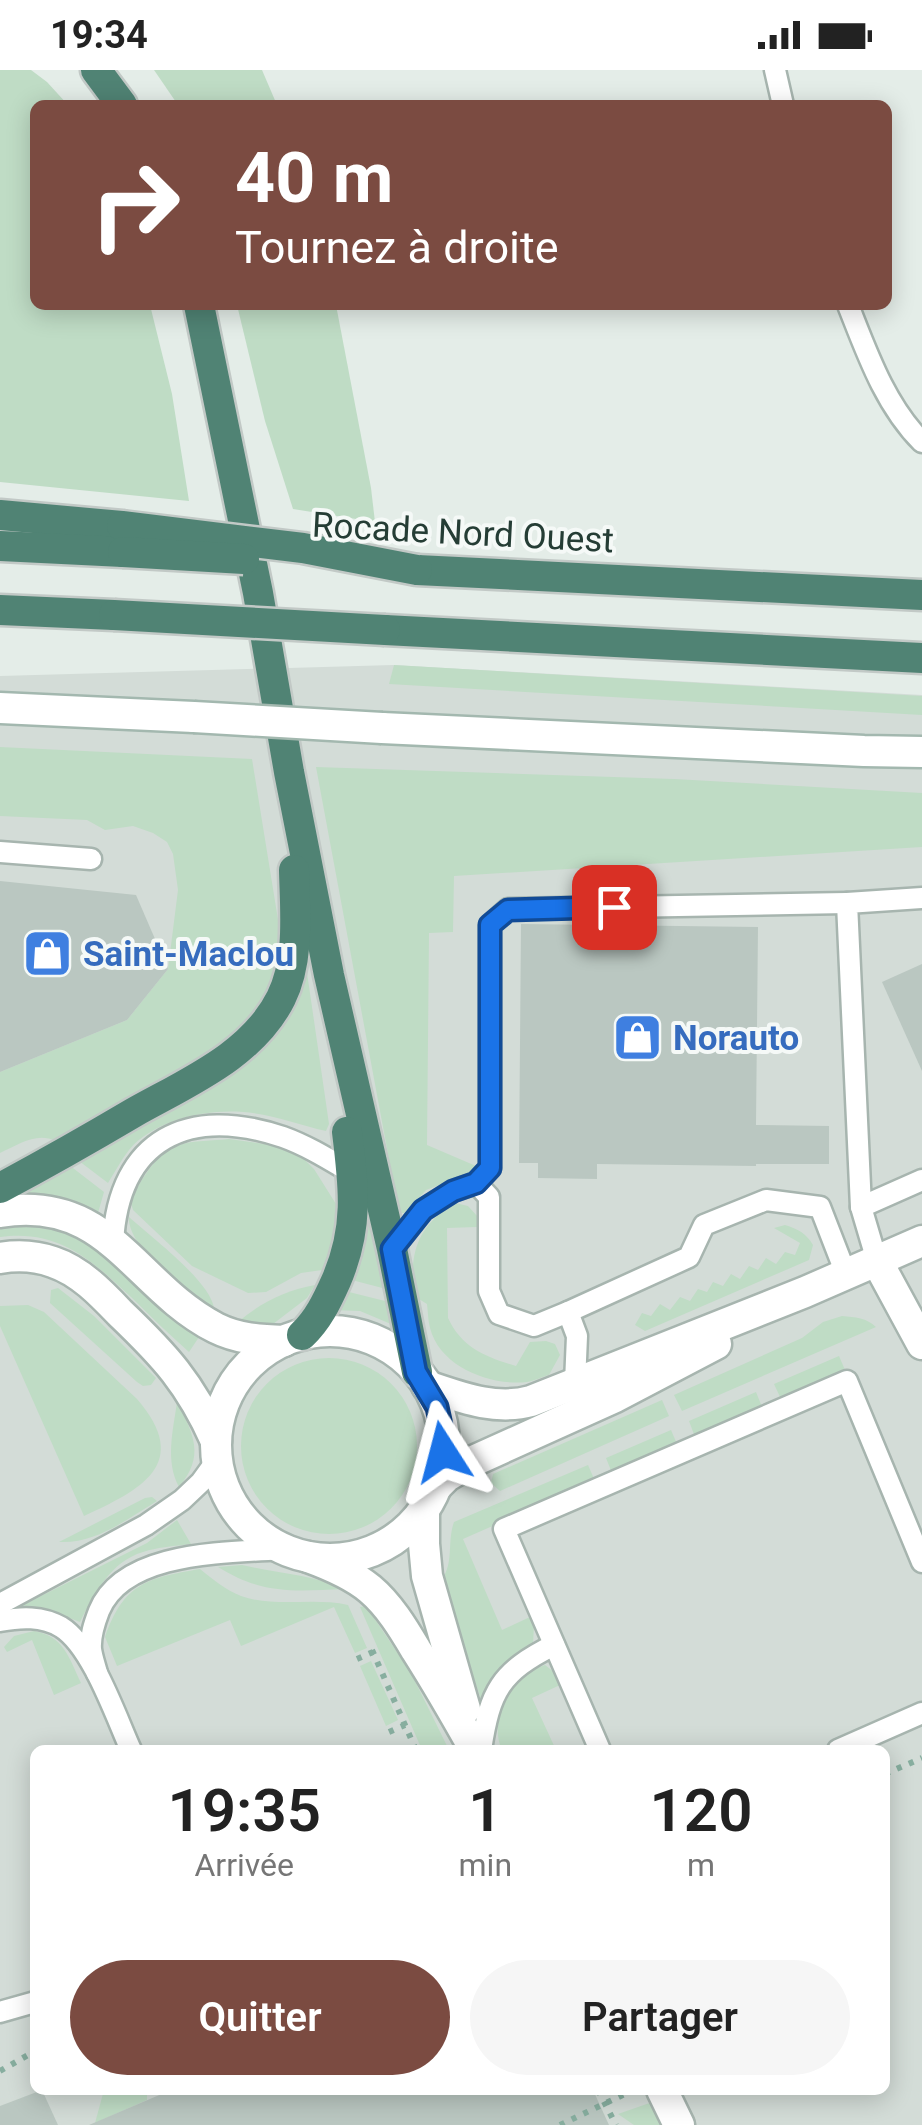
<!DOCTYPE html>
<html lang="fr">
<meta charset="utf-8">
<style>
:root{--surface:#fff;--page:#f6f6f6;--text:#222;--muted:#767676;--accent:#7b4b41}
body{margin:0;font-family:Roboto,sans-serif;background:var(--page);color:var(--text);height:100vh;display:flex;flex-direction:column;font-size:38px;white-space:nowrap}
*{box-sizing:border-box;margin:0}
p{font-size:32px;color:var(--muted)}
.icon{flex:none;width:55px;height:55px;fill:none;stroke:currentColor;stroke-width:2;stroke-linecap:round;stroke-linejoin:round}
.map{position:relative;flex:1;overflow:hidden}
.panel{position:absolute;left:30px;top:1675px;width:860px;height:350px;display:flex;flex-direction:column;background:var(--surface);border-radius:15px;box-shadow:0 5px 25px #0003}
.panel>*{flex:none}
.guide{position:absolute;left:30px;top:30px;width:862px;height:210px;border-radius:15px;box-shadow:0 5px 25px #0003;background:#7b4b41;color:#fff;overflow:hidden}
.pin{position:absolute;display:grid;place-items:center;width:85px;height:85px;color:#fff;margin:-42px;border-radius:20px;box-shadow:0 5px 15px #0006}
.me{position:absolute;width:110px;margin:-55px;rotate:351deg;stroke-linejoin:round;filter:drop-shadow(0 0 8px #0008)}
.turn{display:flex;align-items:center;gap:35px;height:210px;padding:0 40px;font-size:45px}
.turn .icon{width:130px;height:130px;stroke-width:2.5}
.turn b{display:block;font-size:70px;line-height:85px}
.eta{display:flex;justify-content:space-evenly;align-items:center;height:170px;text-align:center}
.eta b{font-size:60px;font-weight:600;line-height:70px}
.cta{display:flex;gap:20px;margin-top:auto;padding:20px 40px}
.cta a{flex:1;height:115px;border-radius:60px;background:var(--accent);color:#fff;font-size:40px;font-weight:600;line-height:115px;text-align:center}
.cta a+a{background:var(--page);color:var(--text)}
.status{display:flex;justify-content:space-between;align-items:center;height:70px;padding:0 50px;background:var(--surface);direction:ltr}
.status svg{height:28px;fill:currentColor}
.map>svg:first-child{display:block}
</style>
<div class="status"><b>19:34</b><svg viewBox="0 0 49 12"><path d="M0 12V9h3v3zM5 12V6h3v6zM10 12V3h3v9zM15 12V0h3v12zM26 1h20v11H26zM47 4h2v5h-2z"/></svg></div>
<div class="map">
<svg width="922" height="2055" viewBox="0 0 922 2055">
<rect width="100%" height="100%" fill="#e4ede8"/>
<!-- built -->
<path fill="#d3dcd7" fill-rule="evenodd" d="M393,595L922,625V2055H0V606ZM35,1680H885V2020H35Z"/>
<!-- green -->
<g fill="#bfdcc5">
<path d="M0,0H31L47,12L68,35H35V235H150L172,324L189,431L0,412Z"/>
<path d="M154,0H262L277,35H178Z"/>
<path d="M237,235H336L371,418L375,452L293,439L265,351Z"/>
<path d="M394,595L922,626V645L389,614Z"/>
<path d="M0,677L252,689L280,862C280,885 276,908 264,928C243,964 204,984 170,1005C132,1028 94,1050 56,1071C36,1062 20,1074 0,1083V1002L127,950L168,899L178,820L173,784L167,772L153,763L133,756L105,760L87,750L0,746Z"/>
<path d="M316,697L674,709L922,723V777L454,806L453,862L429,863L427,1075L476,1096L469,1104L426,1120L405,1143H399Z"/>
<path d="M303,875L329,1054L326,1061C299,1055 271,1044 243,1042C205,1039 154,1050 129,1080C121,1090 115,1102 108,1113L79,1091L243,994Z"/>
<path d="M229,1069L285,1077L300,1085L314,1099L336,1134L333,1179L322,1200L301,1203L266,1222L248,1223L192,1196L133,1140L130,1130C142,1110 155,1083 179,1075C193,1070 213,1071 229,1069Z"/>
<path d="M69,1095L104,1122L98,1143C93,1141 88,1138 83,1136C63,1126 30,1124 7,1125Z"/>
<path d="M368,1117L390,1220L348,1209Z"/>
<path d="M455,1133L468,1136L478,1147L477,1157L447,1158L448,1248C462,1278 486,1287 516,1296L530,1272L546,1271L555,1274L560,1285L549,1305C542,1307 534,1311 527,1312C490,1316 440,1297 430,1258C428,1251 428,1242 427,1234L414,1226C409,1183 417,1156 455,1133Z"/>
<path d="M129,1147C151,1167 210,1211 214,1238C189,1225 127,1178 129,1147Z"/>
<path d="M15,1154L46,1156L74,1164L101,1180L201,1264L189,1282C169,1264 150,1246 131,1227C91,1190 59,1159 0,1167V1157Z"/>
<path d="M785,1155C798,1159 806,1163 813,1175L809,1190L645,1261L635,1255L642,1243L651,1246L660,1234L670,1240L680,1227L690,1231L698,1219L707,1222L713,1212L723,1216L731,1204L740,1209L749,1196L758,1200L766,1188L776,1194L785,1182L795,1185L800,1173L774,1158Z"/>
<path d="M315,1215L307,1228L273,1254L238,1252C260,1233 286,1220 315,1215Z"/>
<path d="M58,1218L94,1246L156,1308L151,1315L143,1316L137,1312L50,1233L51,1220Z"/>
<path d="M345,1221L393,1233L398,1257L360,1241L332,1240Z"/>
<path d="M28,1235L44,1242L137,1329C193,1394 140,1420 84,1446L0,1256V1236Z"/>
<path d="M842,1246C855,1247 867,1248 876,1257L682,1341L674,1325L802,1268L823,1252Z"/>
<path d="M839,1286L845,1300L781,1329L774,1314Z"/>
<circle cx="329" cy="1376" r="88"/>
<path d="M756,1322L762,1337L695,1367L689,1351Z"/>
<path d="M662,1330L669,1346L500,1421L491,1413L493,1404Z"/>
<path d="M177,1332C194,1365 205,1386 179,1417C165,1391 173,1361 177,1332Z"/>
<path d="M671,1360L677,1374L612,1403L606,1388Z"/>
<path d="M588,1395L595,1411L463,1469L502,1560L530,1547L534,1555L533,1574C509,1589 492,1601 484,1629L481,1630L442,1509C454,1493 447,1471 454,1452Z"/>
<path d="M152,1427L157,1431C127,1449 96,1474 59,1472L145,1428Z"/>
<path d="M177,1450L191,1474C175,1476 158,1477 143,1482C110,1492 95,1523 80,1552L40,1537L15,1539L147,1473Z"/>
<path d="M242,1495C276,1503 313,1505 345,1519C294,1521 263,1525 218,1497Z"/>
<path d="M200,1499C212,1509 226,1520 241,1526C275,1538 313,1527 348,1535L367,1578L355,1583L334,1537L241,1576L230,1550L117,1596L105,1567C124,1513 147,1508 200,1499Z"/>
<path d="M366,1536L411,1603L449,1680H422L360,1537Z"/>
<path d="M34,1561C64,1566 69,1588 81,1613L54,1625L32,1570L7,1582L4,1577L14,1566Z"/>
<path d="M371,1591L398,1650L386,1656L360,1596Z"/>
<path d="M545,1595L554,1602L560,1615L532,1628L556,1680H502C487,1648 514,1605 545,1595Z"/>
<path d="M104,2020H147V2030L95,2053Z"/>
<path d="M661,2029L672,2055H634L618,2044Z"/>
</g>
<!-- building -->
<g fill="#bac7c1">
<path d="M0,811L136,825L168,899L127,950L0,1002Z"/>
<path d="M521,854L758,857L756,1055L829,1056V1094H756V1096L597,1094V1109L538,1108V1093H519Z"/>
<path d="M922,894V1001L882,912Z"/>
<path d="M42,2020L58,2055H0V2036Z"/>
<path d="M171,2020H593L609,2055H89Z"/>
</g>
<g fill="none" stroke-linecap="round" stroke-linejoin="round">
<defs>
<g id="service">
<path d="M775,0L783,35"/>
<path d="M848,235C867,283 885,335 922,372"/>
<path d="M0,782L91,789"/>
<path d="M476,1113L489,1127V1221L499,1244L534,1256L568,1242L577,1266L575,1313"/>
<path d="M861,1137L922,1110"/>
<path d="M113,1172C119,1069 188,1035 283,1067C308,1076 330,1090 352,1103"/>
<path d="M392,1179L423,1140L453,1121L476,1113L490,1098V855L508,839L847,833"/>
<path d="M877,1191L861,1137L847,833L922,828"/>
<path d="M568,1242L689,1187L704,1155L766,1130L820,1137L846,1204"/>
<path d="M0,1534L146,1455L182,1430L201,1412L217,1390"/>
<path d="M0,1551C21,1547 42,1546 61,1557C92,1576 116,1647 131,1680"/>
<path d="M97,1603C95,1595 92,1587 91,1579C90,1566 94,1554 99,1541C124,1480 228,1483 283,1479"/>
<path d="M481,1680C490,1621 500,1602 554,1575"/>
<path d="M600,1680L504,1459L847,1311L922,1492"/>
<path d="M838,1680L922,1643"/>
<path d="M0,1942L35,1932"/>
</g>
<g id="minor">
<path d="M877,1191L922,1274"/>
<path d="M427,1316C460,1327 496,1341 531,1331L805,1222L922,1171"/>
<path d="M436,1417L447,1406L469,1393L615,1327L716,1274"/>
<path d="M424,1438V1474L427,1506L465,1639"/>
<path d="M308,1487C330,1495 352,1504 370,1519C389,1535 403,1558 416,1580C437,1613 456,1646 475,1680"/>
<path d="M662,2020L679,2055"/>
</g>
<g id="tertiary">
<path d="M0,1142C109,1124 134,1216 216,1258C238,1269 260,1270 284,1271"/>
<path d="M0,1188C18,1185 36,1186 53,1192C80,1201 101,1223 120,1243C165,1286 190,1313 216,1371"/>
<circle cx="330" cy="1375" r="114"/>
</g>
<g id="secondary">
<path d="M0,638L194,647"/>
<path d="M382,658L864,681L922,682"/>
</g>
<g id="trunk">
<path d="M96,0L122,35"/>
<path d="M199,235L258,523L289,702L329,905L392,1179L417,1302"/>
<path d="M0,445L122,456"/>
<path d="M0,476L123,482"/>
<path d="M417,500L922,525"/>
<path d="M0,540L114,545"/>
<path d="M385,560L922,588"/>
<path d="M0,1118C45,1094 89,1069 133,1043C186,1013 252,986 281,928C300,890 295,842 294,800"/>
<path d="M302,1265C318,1250 327,1231 336,1211C359,1158 354,1118 347,1062"/>
</g>
</defs>
<!-- service casing -->
<use href="#service" stroke="#a7b5af" stroke-width="25"/>
<!-- minor casing -->
<use href="#minor" stroke="#a7b5af" stroke-width="35"/>
<!-- tertiary casing -->
<use href="#tertiary" stroke="#a7b5af" stroke-width="35"/>
<!-- secondary casing -->
<use href="#secondary" stroke="#a3b8af" stroke-width="35"/>
<!-- trunk casing -->
<use href="#trunk" stroke="#c2c9c6" stroke-width="35"/>
<!-- path -->
<g stroke="#87ae9f" stroke-width="6" stroke-dasharray="5 8" stroke-linecap="butt">
<path d="M372,1580L416,1680"/>
<path d="M357,1589L373,1582"/>
<path d="M389,1662L405,1655"/>
<path d="M885,1704L922,1688"/>
<path d="M0,2001L35,1981"/>
<path d="M598,2020L616,2055"/>
<path d="M560,2055L631,2021"/>
</g>
<!-- service -->
<use href="#service" stroke="#fff" stroke-width="20"/>
<!-- minor -->
<use href="#minor" stroke="#fff" stroke-width="30"/>
<!-- tertiary -->
<use href="#tertiary" stroke="#fff" stroke-width="30"/>
<!-- secondary -->
<use href="#secondary" stroke="#fff" stroke-width="30"/>
<!-- trunk -->
<use href="#trunk" stroke="#508374" stroke-width="30"/>
<defs>
<path id="secondary-bridge" d="M194,647L382,658"/>
<g id="trunk-bridge">
<path d="M122,456L303,478L417,500"/>
<path d="M123,482L244,489"/>
<path d="M114,545L385,560"/>
</g>
</defs>
<!-- secondary-bridge casing -->
<use href="#secondary-bridge" stroke="#a3b8af" stroke-width="35" stroke-linecap="butt"/>
<!-- trunk-bridge casing -->
<use href="#trunk-bridge" stroke="#c2c9c6" stroke-width="35" stroke-linecap="butt"/>
<!-- secondary-bridge -->
<use href="#secondary-bridge" stroke="#fff" stroke-width="30"/>
<!-- trunk-bridge -->
<use href="#trunk-bridge" stroke="#508374" stroke-width="30"/>
</g>
<g fill="none" stroke-linecap="round" stroke-linejoin="round">
<defs>
<path id="route" d="M443,1382L442,1360L437,1337L416,1302L392,1179L423,1140L453,1121L476,1113L490,1098V855L508,840L614,837"/>
</defs>
<!-- route casing -->
<use href="#route" stroke="#114b97" stroke-width="25"/>
<!-- route -->
<use href="#route" stroke="#1a73e8" stroke-width="18"/>
</g>
<!-- icons -->
<defs>
<symbol id="shop-square" viewBox="-11 -11 22 22"><rect x="-9" y="-9" width="18" height="18" rx="4" fill="#3f7fe0" stroke="#f5f9f7"/><path d="M-5-2.5h2.3a2.7 3.5 0 0 1 5.4 0H5L5.5 6h-11ZM-1.5-2.5h3a1.5 2.3 0 0 0-3 0Z" fill="#fff"/></symbol>
</defs>
<g fill-rule="evenodd">
<use href="#shop-square" x="20" y="856" width="55" height="55"/>
<use href="#shop-square" x="610" y="940" width="55" height="55"/>
</g>
<g text-anchor="middle" dominant-baseline="central" stroke-width="8" stroke-linejoin="round" paint-order="stroke">
<!-- street labels -->
<g font-size="35" fill="#253d35" stroke="#f5f9f7">
<text transform="translate(463 463) rotate(3)">Rocade Nord Ouest</text>
</g>
<!-- shop labels -->
<g font-size="35" font-weight="bold" fill="#366cbe" stroke="#f5f9f7" text-anchor="start">
<text x="83" y="884">Saint-Maclou</text>
<text x="673" y="968">Norauto</text>
</g>
</g>
</svg>
<div class="pin" style="left:614px;top:837px;background:#d93025"><svg class="icon" aria-label="arrive" viewBox="0 0 24 24"><path d="M6 21V4h12l-3 4 3 4H6"/></svg></div>
<svg class="me" style="left:443px;top:1382px" viewBox="-20 -20 40 40"><path d="M0-17L14 15 0 8-14 15z" fill="#1a73e8" stroke="#fff" stroke-width="4"/></svg>
<div class="guide">
<div class="turn"><svg class="icon" aria-label="right" viewBox="0 0 24 24"><path d="M7 20v-9h11M14 6l5 5-5 5"/></svg><div><b>40 m</b>Tournez à droite</div></div>
</div>
<section class="panel">
<div class="eta">
<div><b>19:35</b><p>Arrivée</p></div>
<div><b>1</b><p>min</p></div>
<div><b>120</b><p>m</p></div>
</div>
<div class="cta"><a>Quitter</a><a>Partager</a></div>
</section>
</div>
